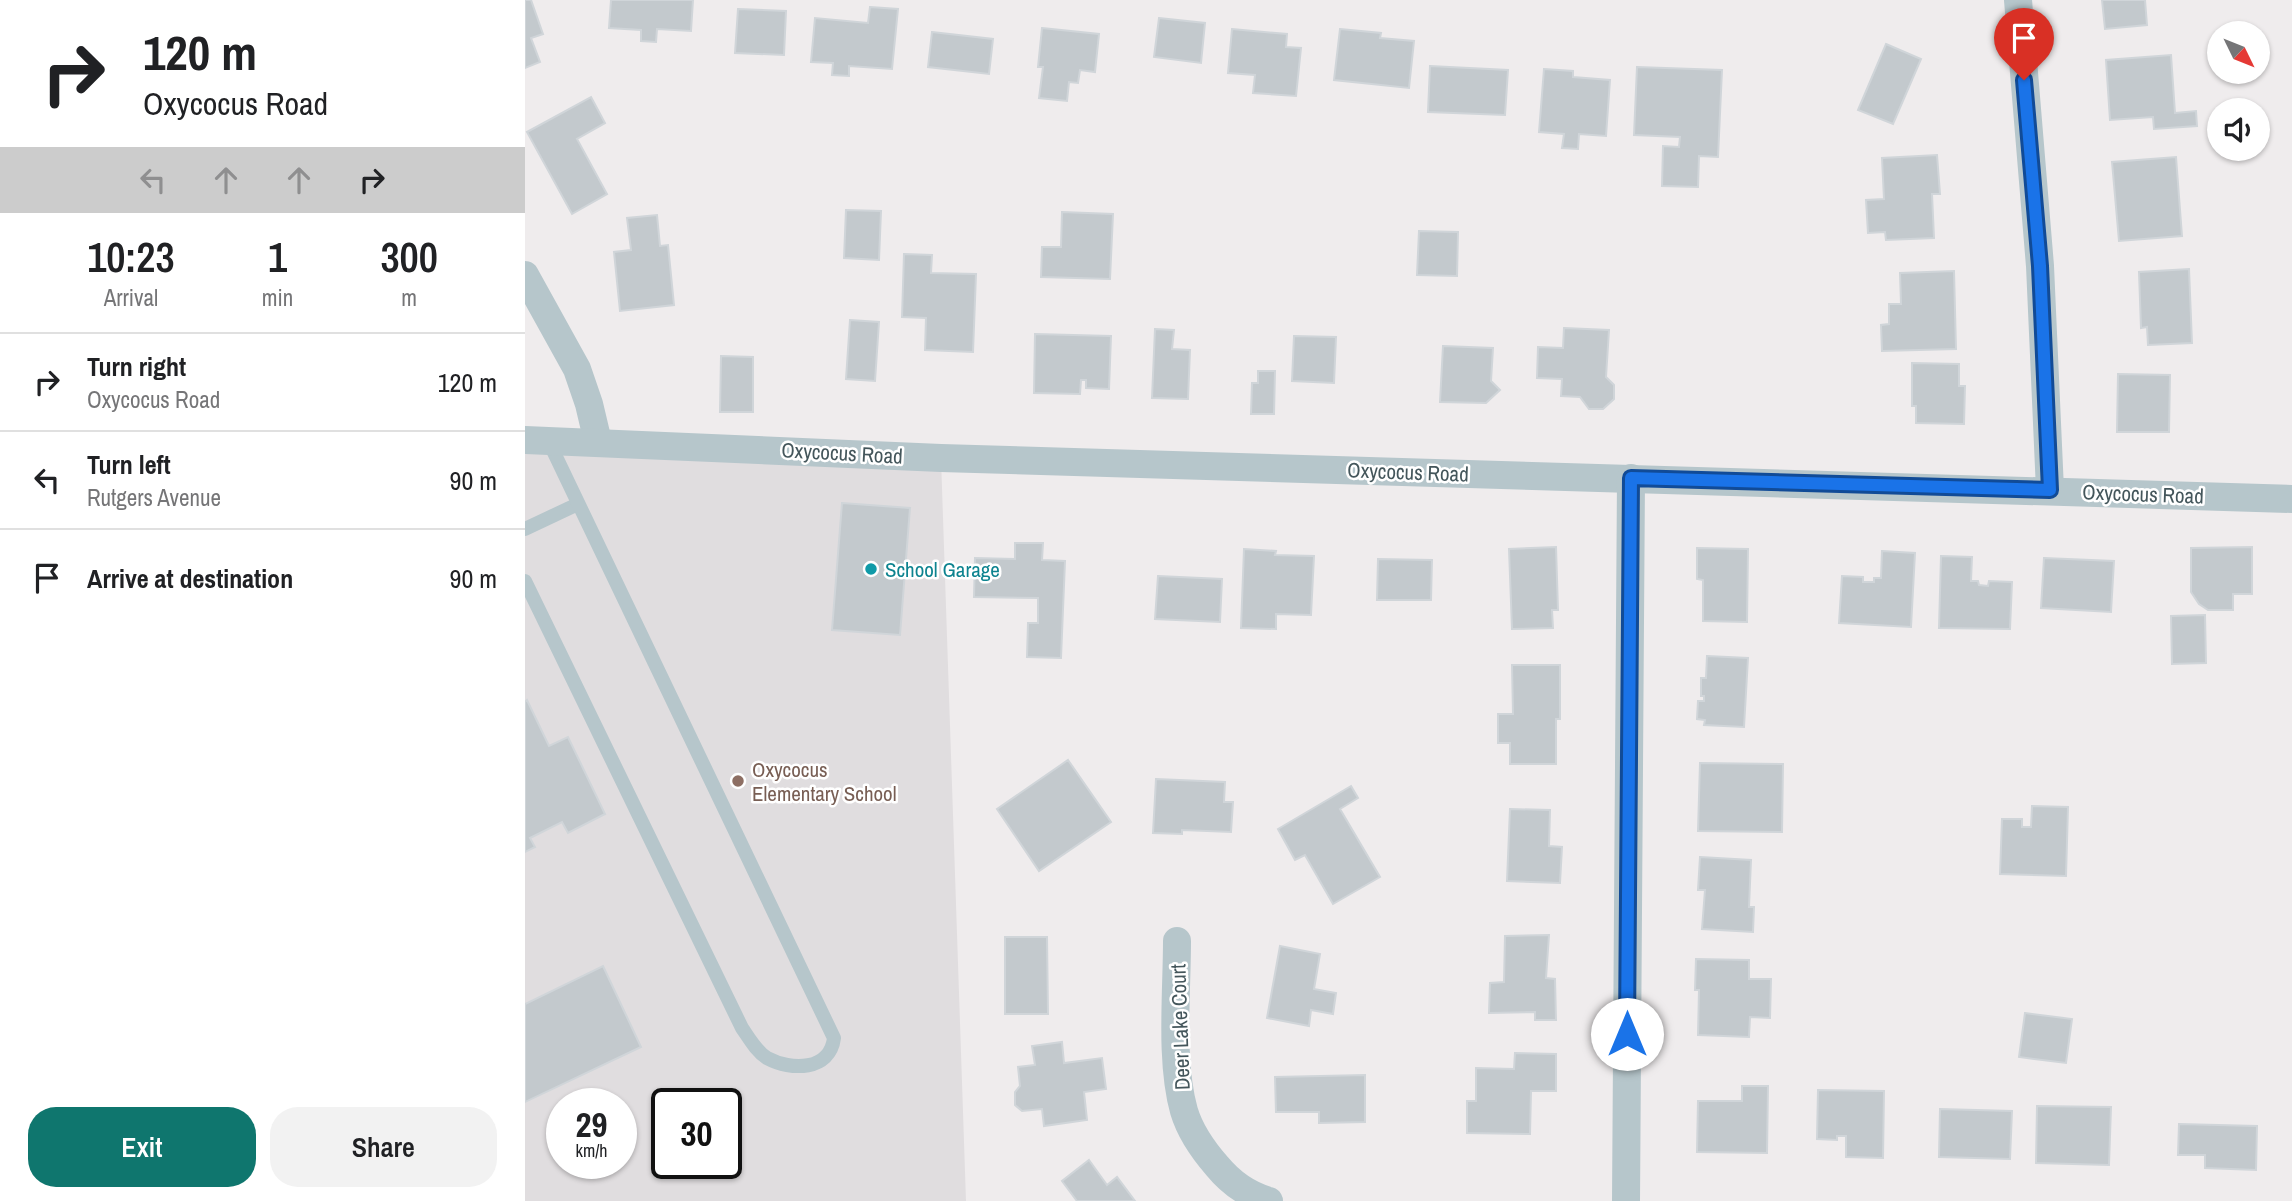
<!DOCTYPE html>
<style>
:root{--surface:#fff;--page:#f2f2f2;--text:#202124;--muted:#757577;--line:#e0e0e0;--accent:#0f766e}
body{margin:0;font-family:"Archivo Narrow",sans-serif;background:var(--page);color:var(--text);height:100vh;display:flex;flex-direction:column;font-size:26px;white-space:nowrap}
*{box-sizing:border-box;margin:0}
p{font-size:23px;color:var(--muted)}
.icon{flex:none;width:38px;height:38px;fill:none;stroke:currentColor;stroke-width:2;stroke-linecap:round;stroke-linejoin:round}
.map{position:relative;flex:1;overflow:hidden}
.side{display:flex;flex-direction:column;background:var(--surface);width:525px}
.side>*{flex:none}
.hud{background:#fff;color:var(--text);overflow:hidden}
.needle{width:46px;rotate:133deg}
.tools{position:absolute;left:1682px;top:21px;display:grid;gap:14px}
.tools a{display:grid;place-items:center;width:63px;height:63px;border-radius:50%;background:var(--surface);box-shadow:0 2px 5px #0004;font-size:35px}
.speed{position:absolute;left:21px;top:1088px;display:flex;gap:14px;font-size:35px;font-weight:700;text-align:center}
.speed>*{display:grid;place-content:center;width:91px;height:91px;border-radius:50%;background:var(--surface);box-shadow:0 2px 5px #0004;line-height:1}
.speed small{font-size:18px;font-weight:400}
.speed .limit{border:4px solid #111;border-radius:10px;background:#fff;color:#111}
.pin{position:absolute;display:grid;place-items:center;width:60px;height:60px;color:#fff;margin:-72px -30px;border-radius:50% 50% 50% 0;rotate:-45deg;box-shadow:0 0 7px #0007}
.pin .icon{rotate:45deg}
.me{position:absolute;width:77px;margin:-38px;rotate:0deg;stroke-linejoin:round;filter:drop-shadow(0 0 5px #0008)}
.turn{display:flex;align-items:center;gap:24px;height:147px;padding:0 28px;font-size:32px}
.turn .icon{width:91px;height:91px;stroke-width:2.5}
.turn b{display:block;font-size:49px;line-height:60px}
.lanes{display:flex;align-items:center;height:66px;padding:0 28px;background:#0003;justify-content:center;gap:35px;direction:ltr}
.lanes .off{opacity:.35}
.eta{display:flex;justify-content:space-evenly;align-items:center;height:119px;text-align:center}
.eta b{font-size:42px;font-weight:600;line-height:49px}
.cta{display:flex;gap:14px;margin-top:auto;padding:14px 28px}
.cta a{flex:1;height:80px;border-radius:28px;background:var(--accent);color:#fff;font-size:28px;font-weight:600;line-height:80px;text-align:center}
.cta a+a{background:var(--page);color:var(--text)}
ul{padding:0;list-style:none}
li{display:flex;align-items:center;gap:21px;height:98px;padding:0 28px;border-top:2px solid var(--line)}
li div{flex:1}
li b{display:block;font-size:26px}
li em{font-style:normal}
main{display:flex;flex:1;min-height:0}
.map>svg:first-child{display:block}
</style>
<main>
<section class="side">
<div class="hud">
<div class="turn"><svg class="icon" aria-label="right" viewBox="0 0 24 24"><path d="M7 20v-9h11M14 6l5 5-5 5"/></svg><div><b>120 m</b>Oxycocus Road</div></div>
<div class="lanes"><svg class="icon off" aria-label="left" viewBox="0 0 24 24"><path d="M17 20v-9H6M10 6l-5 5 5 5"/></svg><svg class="icon off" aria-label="ahead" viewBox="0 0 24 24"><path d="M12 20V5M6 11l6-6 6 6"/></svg><svg class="icon off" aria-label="ahead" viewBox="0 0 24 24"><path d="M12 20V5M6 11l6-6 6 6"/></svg><svg class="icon" aria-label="right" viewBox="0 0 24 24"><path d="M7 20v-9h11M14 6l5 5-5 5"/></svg></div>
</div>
<div class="eta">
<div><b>10:23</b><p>Arrival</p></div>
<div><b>1</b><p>min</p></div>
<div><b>300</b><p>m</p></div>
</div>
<ul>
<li><svg class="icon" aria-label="right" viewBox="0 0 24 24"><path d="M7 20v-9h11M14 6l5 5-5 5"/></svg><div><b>Turn right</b><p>Oxycocus Road</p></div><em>120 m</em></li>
<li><svg class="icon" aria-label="left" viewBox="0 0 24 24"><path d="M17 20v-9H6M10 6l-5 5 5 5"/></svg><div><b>Turn left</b><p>Rutgers Avenue</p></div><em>90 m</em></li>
<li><svg class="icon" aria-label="arrive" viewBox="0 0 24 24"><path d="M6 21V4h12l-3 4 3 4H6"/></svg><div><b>Arrive at destination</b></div><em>90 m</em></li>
</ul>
<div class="cta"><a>Exit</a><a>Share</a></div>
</section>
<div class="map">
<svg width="1767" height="1201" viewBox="0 0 1767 1201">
<rect width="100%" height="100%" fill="#efeced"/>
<!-- education -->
<path fill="#e0dddf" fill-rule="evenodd" d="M0,440L416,458L441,1201H0ZM37,1104H96V1164H37ZM142,1104H201V1164H142Z"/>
<!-- building -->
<g fill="#c3c9cd" stroke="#d0d5d9" stroke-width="2">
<path d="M0,0H6L18,34L6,38L15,62L0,68Z"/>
<path d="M86,0H168L166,31L132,29L131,42L116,41V30L84,28Z"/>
<path d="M1577,0H1620L1622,25L1580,29Z"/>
<path d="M345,7L373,9L367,69L324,66V76L307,75L308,63L286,62L290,18L343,23Z"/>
<path d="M213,9L261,11L259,55L210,53Z"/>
<path d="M634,18L680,23L676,63L629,57Z"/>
<path d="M517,28L574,34L570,72L555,70L553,83L544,82L542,101L514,98L518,67H513Z"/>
<path d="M707,29L762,34L761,47L776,48L771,96L728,93L730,75L703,73Z"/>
<path d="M815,29L856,33L855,38L889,41L884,88L809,80Z"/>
<path d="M407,32L468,39L464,74L403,67Z"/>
<path d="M1361,44L1396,59L1368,124L1333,110Z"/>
<path d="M1646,55L1650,113L1671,111L1672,126L1629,129L1628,117L1585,120L1581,60Z"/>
<path d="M905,66L983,70L980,115L903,112Z"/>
<path d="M1112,67L1197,70L1193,157L1174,156L1173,187L1137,186L1138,146L1154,147L1155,137L1109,135Z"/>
<path d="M1019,69L1048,71V77L1085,80L1081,136L1054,134L1053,149L1037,148L1039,134L1014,132Z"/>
<path d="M66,97L80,123L52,139L82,194L47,214L2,132Z"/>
<path d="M1412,155L1415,194H1407L1409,238L1361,240L1360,232L1343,233L1341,200L1359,199L1357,158Z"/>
<path d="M1651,157L1657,236L1594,241L1587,162Z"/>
<path d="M321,210L356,211L354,260L319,258Z"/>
<path d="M537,212L588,214L585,279L516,277L517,247H536Z"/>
<path d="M132,215L135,246L143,245L149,305L95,311L89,252L106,250L102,218Z"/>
<path d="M894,231L933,232L932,276L892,275Z"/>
<path d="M379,254L407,255L406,273L451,274L448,352L400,350L401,318L377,317Z"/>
<path d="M1664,269L1667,343L1623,345L1622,327L1616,328L1614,272Z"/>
<path d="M1429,271L1431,349L1357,351L1356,325L1364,324V304H1376L1375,273Z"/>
<path d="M325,320L354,322L350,381L321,379Z"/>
<path d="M1039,328L1084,330L1081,377L1089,385V399L1078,409H1064L1055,397L1036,396L1037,379L1012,378L1013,347L1038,348Z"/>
<path d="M630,329L649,330L647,349L665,350L663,399L627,398Z"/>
<path d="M510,334L586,336L584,389L561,388V380H556L555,394L509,393Z"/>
<path d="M769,336L811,337L809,383L767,381Z"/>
<path d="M918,346L968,348L966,381L975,390L961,403L915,402Z"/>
<path d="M196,356L228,357V412H195Z"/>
<path d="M1387,363L1434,364V386H1440L1439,424L1391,423V406H1387Z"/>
<path d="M733,371H750L749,414H726L727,383H733Z"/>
<path d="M1593,374L1645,375L1644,432H1592Z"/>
<path d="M317,503L385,508L375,635L307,630Z"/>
<path d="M490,543H518L517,560L540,561L536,658L502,657L503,623H513V598L449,597L450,558L490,559Z"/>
<path d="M1031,547L1033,610H1027L1028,628L987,629L984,549Z"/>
<path d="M1727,547V594H1708V610H1683L1674,604L1666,592V548Z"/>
<path d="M1172,548L1223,549L1222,622L1178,621V580L1172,579Z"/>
<path d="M719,549L751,551L750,555L789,556L786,615L751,614V629L716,628Z"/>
<path d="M1357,551L1390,553L1386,627L1314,623L1317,576L1338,577V582H1349V578H1356Z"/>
<path d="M1416,556L1447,557L1446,581H1453L1454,585L1463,586L1464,581L1487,582L1485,629L1414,628Z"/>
<path d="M1519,558L1589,561L1586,612L1516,608Z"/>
<path d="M853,559L907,560L906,600H852Z"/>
<path d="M633,576L697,579L695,622L630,619Z"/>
<path d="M1680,615L1681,663L1647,664L1646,616Z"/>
<path d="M1182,656L1223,658L1219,727L1179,725L1180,720L1172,719L1173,701H1179V696H1176V678H1181Z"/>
<path d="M987,665H1035V719H1031V764H985V743H973V714H988Z"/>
<path d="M2,700L24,746L43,737L80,814L43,833L37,822L5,838L10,847L0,852V702Z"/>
<path d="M543,760L586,822L514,871L472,809Z"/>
<path d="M1175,763L1258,764L1257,832L1173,831Z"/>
<path d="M631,779L700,782L699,802H708L706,832L657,830V834L628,833Z"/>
<path d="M826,786L833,798L815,809L855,877L808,904L780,855L770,860L753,829Z"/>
<path d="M1507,806L1543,807L1541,876L1475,874L1477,819H1497V827H1506Z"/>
<path d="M985,809L1025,810L1024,846L1037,847L1035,883L982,881Z"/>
<path d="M1175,857L1226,860L1224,907H1229L1228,932L1177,929L1180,890H1173Z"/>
<path d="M1024,935L1021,978L1030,979L1031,1020H1010V1012L964,1013L965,983L979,982L980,936Z"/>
<path d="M480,937H522L523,1014H480Z"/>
<path d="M755,946L795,954L789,989L811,993L808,1014L786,1010L784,1026L742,1018Z"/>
<path d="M1171,959L1224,960V979H1246L1245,1018L1225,1017L1224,1037L1173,1035L1174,990H1170Z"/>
<path d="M78,966L116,1047L0,1102V1004Z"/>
<path d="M1500,1013L1547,1019L1541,1063L1494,1057Z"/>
<path d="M537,1042L539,1063L577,1058L581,1089L559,1092L562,1120L519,1126L517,1109L497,1111L490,1105V1092L495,1086L493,1067L510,1065L507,1046Z"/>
<path d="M990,1053L1031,1054V1091H1006L1005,1134L942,1133V1101H951V1068L989,1069Z"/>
<path d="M840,1075V1122L794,1123V1112H751L750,1077Z"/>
<path d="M1217,1086H1243L1242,1153L1172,1152L1173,1101H1217Z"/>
<path d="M1293,1090L1359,1091L1358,1158L1321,1157V1136H1312V1140L1292,1139Z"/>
<path d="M1512,1106L1586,1107L1584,1165L1511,1163Z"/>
<path d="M1415,1109L1487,1111L1485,1159L1414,1157Z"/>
<path d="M1654,1124L1732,1126L1731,1170L1680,1168V1155H1653Z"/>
<path d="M564,1160L582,1185L592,1177L610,1201H552L537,1181Z"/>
</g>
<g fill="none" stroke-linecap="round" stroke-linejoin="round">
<!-- service -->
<g stroke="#b6c6cb" stroke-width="14">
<path d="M0,529L53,504"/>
<path d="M0,581L217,1028C224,1038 231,1051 242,1058C266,1071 305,1071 309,1038L23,440"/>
</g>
<!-- minor -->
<g stroke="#b6c6cb" stroke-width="28">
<path d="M1493,0L1515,266L1525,490"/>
<path d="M0,275L52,369L64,404L73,442"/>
<path d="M0,440L416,458L1767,499"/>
<path d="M652,941C652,993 645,1061 659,1111C665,1131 678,1150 692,1166C706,1183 723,1195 744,1201"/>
<path d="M1101,1201L1106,478"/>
</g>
</g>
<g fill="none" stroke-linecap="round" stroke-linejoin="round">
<defs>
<path id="route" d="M1102,1034L1106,478L1525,490L1515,266L1499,80"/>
</defs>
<!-- route casing -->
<use href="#route" stroke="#114b97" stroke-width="18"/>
<!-- route -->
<use href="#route" stroke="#1a73e8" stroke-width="12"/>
</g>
<!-- markers -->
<circle fill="#0f9aa8" stroke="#fff" stroke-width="2.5" cx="346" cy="569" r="7"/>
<circle fill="#8d6e63" stroke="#fff" stroke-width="2.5" cx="213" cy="781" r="7"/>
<g text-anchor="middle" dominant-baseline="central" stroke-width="5" stroke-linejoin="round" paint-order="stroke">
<!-- street labels -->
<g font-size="21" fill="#44565b" stroke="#fff">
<text transform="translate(317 453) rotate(3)">Oxycocus Road</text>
<text transform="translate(883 472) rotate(2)">Oxycocus Road</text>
<text transform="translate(1618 494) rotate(2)">Oxycocus Road</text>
<text transform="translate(655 1027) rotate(-92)">Deer Lake Court</text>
</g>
<!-- culture labels -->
<g font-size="21" fill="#0d838f" stroke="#fff" text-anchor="start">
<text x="360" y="569">School Garage</text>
</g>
<!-- education labels -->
<g font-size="21" fill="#785e54" stroke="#fff" text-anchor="start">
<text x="227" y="769">Oxycocus<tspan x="227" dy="24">Elementary School</tspan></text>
</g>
</g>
</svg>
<div class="tools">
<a><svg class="needle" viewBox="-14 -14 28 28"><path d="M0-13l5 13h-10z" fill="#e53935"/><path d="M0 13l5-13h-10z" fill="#757577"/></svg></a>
<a><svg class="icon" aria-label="sound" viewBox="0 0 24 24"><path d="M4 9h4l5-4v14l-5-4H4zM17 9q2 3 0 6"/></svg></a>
</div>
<div class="speed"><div>29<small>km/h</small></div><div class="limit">30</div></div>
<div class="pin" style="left:1499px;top:80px;background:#d93025"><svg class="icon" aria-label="arrive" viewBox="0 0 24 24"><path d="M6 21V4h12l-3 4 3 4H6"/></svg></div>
<svg class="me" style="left:1102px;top:1034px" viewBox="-20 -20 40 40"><circle r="19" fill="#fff"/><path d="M0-13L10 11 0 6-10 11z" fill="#1a73e8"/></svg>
</div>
</main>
